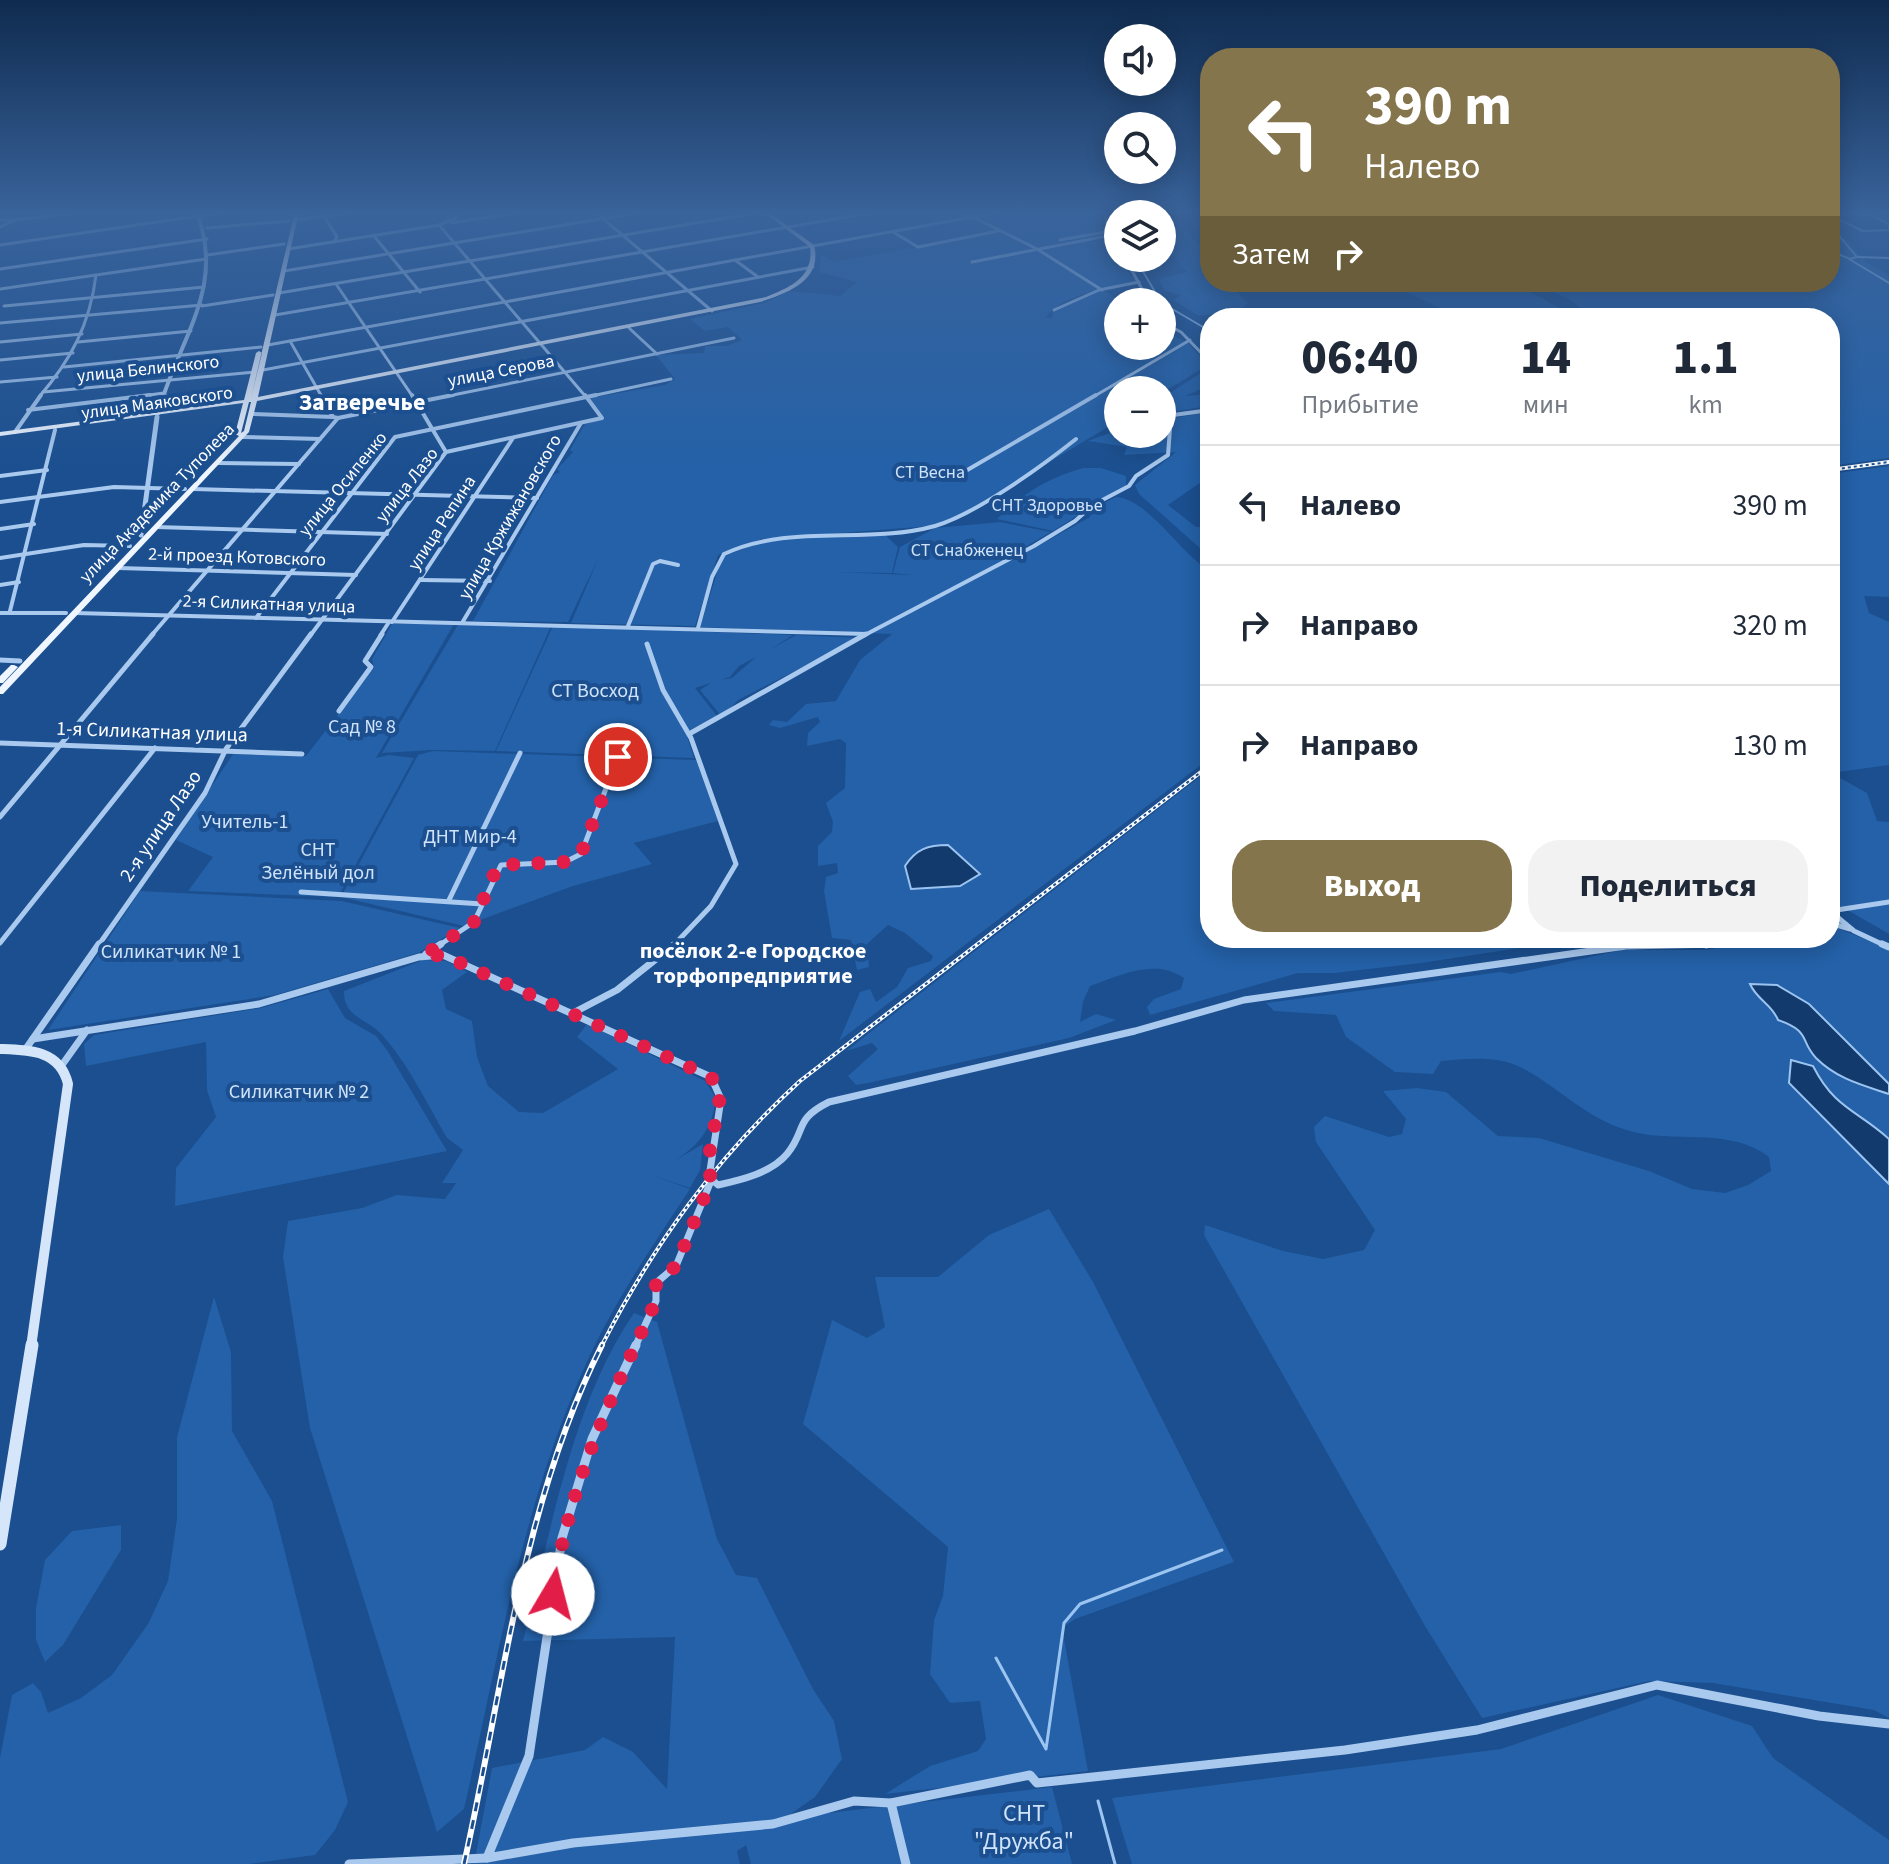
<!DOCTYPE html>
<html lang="ru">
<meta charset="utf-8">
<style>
:root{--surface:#fff;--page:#f2f2f3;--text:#1f2937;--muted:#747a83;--line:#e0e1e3;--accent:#84754c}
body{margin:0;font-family:"Source Sans 3",sans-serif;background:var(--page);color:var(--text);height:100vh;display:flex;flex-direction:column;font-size:30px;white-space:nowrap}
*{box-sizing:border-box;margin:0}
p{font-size:26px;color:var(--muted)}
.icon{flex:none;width:44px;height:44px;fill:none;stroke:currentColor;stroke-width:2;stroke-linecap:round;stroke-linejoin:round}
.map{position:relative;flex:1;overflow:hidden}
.panel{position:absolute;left:1200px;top:308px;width:640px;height:640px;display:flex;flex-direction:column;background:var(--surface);border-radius:32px;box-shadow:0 4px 20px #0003}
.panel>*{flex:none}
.banner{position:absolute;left:1200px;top:48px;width:640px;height:244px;border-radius:32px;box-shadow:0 4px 20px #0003;background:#84754c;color:#fff;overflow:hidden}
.buttons{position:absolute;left:1104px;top:24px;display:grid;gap:16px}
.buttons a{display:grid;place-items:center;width:72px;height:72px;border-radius:50%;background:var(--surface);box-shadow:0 4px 20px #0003;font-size:40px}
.pin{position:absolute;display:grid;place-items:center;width:68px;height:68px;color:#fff;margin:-34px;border:4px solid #fff;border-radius:50%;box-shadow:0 2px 8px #0007}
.me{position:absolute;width:88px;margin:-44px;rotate:8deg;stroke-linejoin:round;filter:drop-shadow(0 0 6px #0008)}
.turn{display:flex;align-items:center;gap:28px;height:168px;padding:0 32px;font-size:36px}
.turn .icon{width:104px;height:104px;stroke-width:2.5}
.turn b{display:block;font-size:56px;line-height:68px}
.then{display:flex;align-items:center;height:76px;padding:0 32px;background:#0003;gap:16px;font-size:30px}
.eta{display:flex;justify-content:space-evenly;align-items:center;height:136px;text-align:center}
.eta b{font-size:48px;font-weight:800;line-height:56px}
.action{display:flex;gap:16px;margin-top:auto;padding:16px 32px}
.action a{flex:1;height:92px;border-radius:32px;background:var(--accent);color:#fff;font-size:32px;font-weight:800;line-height:92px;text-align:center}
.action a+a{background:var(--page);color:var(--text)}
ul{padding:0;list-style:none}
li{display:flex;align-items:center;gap:24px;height:120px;padding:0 32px;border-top:2px solid var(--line)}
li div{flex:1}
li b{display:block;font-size:30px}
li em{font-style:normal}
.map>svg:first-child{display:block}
</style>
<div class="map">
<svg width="1889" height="1864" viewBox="0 0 1889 1864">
<rect width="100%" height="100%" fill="#1b4f8f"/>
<!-- green -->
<g fill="#2461a8">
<path d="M1017,211H1103L1102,233L1035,248L978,217Z"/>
<path d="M1178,220L1210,259V282H1229L1247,303L1241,310L1199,316L1173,300L1181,295L1165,291L1159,279L1187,272L1162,242V224Z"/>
<path d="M1830,220L1869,264L1889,275V458L1830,466V318H1594L1569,299L1530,282H1830Z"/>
<path d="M999,232L1034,251L1106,239L1136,282C1109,287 1062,294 1045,318H1052L1053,311L1103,290L1122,302H1118V346H1162V330L1188,343L1208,365L1162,393V390H1118V421L944,525L762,539L718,555L695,626L571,623L599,557L568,622L473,621L553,475L560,472L557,469L573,452L570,450L585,424L605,418L590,398L665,385L675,379L656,355L704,353L705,346H727L742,340L728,327L705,331L690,319L764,303L790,291L840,296L857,282L819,272L821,254L834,262Z"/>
<path d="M1425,282H1513L1559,308L1536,318H1460L1405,291Z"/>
<path d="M1204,371L1210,385L1185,396L1210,394V406L1162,413V398Z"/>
<path d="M1210,412V476L1168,505L1196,527H1210V557L1139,494L1135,485L1176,452L1124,455L1127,447L1088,441L1118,430V434H1162V420Z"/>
<path d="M1889,466V597L1864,596L1869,613L1889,622V765L1831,773L1867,793L1877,821L1889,822V934L1830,900V474Z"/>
<path d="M1083,468H1101L1126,476V485L1053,531L997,519C1024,493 1047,478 1083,468Z"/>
<path d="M1116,497C1149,499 1180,554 1210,571V758L839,1041L860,992L870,989L876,1002L897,987L908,968L931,961L933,956L905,933L888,925L867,944L869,967L857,970L851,940L832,938L824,891L826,877L838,873L837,863L818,866V846L832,832L833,822L826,803L845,788L846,743L840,739L807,746L808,733L820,722L818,717L780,728L769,725L773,720L787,722L806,704L836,701L860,660L892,634L700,627L722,557L761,542L882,532L898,547L892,573L836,572L911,575L893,573L900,547L935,528L1000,522L1051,532L1006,558L1011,561L1090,517L1091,509Z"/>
<path d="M459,623L551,626L495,751L433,750L382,753Z"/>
<path d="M392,624H454L376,758L389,755L414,758L338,897L188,891L213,857L176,840L233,754L306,756L374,668L372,659Z"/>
<path d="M553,626L793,635L769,650L796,635L860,638L738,700L722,717L700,690L714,681L732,678L756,657L739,666L730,677L695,688L717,716L686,733L694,758L496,751Z"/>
<path d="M433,751L696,760L718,821L634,843L652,864L573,886L464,926L341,897L418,755Z"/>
<path d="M1210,769V938H1585L1421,963L1334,973H1298L1150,1015L1147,1007L1154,999L1181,989L1184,978C1155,958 1121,975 1090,986L1083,1002L1080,1022L1096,1014L1116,1020L1069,1038L868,1083L856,1085L848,1076L878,1049L872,1043L846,1051Z"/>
<path d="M140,891L342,901L460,928L418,953L275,995L48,1030Z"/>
<path d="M1830,925L1889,949V1718L1874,1710L1713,1683L1649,1681L1482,1718L1425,1626L1204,1235L1205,1225L1283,1251L1323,1259L1364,1250L1375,1230L1316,1142L1314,1127L1325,1116L1389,1137L1402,1134L1406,1119L1383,1091L1417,1088L1446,1092L1498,1136L1539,1138L1649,1171L1692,1189L1725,1193L1748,1185L1771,1171L1769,1157C1731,1128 1681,1142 1638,1133C1587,1122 1563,1089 1520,1067C1496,1055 1467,1059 1441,1061L1433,1074L1395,1072L1346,1037L1336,1015L1274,1011L1266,1003L1501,972L1511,974L1622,950H1707L1760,938H1830Z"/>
<path d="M423,960L446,961L467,972L442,990L446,1009L472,1021L477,1057L488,1086L519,1112L543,1113L618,1069L577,1037L587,1024L705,1081L716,1098C712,1131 697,1148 669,1164L703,1144L700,1170L690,1188L651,1175L690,1189C651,1248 610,1308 582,1373C521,1510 497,1664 464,1809L437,1832L310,1428L283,1257L288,1221L362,1208L397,1195L445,1199L456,1183H442L463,1150L447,1138C427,1104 409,1065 383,1036C369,1019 343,1018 344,991Z"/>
<path d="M328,989L345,1018L376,1036L387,1050L447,1151L175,1206L176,1168L216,1117L207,1090L206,1042L86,1066L84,1044L94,1035L261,1008Z"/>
<path d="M1049,1209L1093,1282L1234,1562L1075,1619L1062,1628L1088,1771L885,1794L930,1766L978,1751L986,1739L980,1701L950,1703L930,1674L934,1620L943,1596L948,1547L803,1424L832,1320L867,1338L885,1327L875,1277H938L989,1235Z"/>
<path d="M214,1297L231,1352L232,1431L272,1501L348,1802L335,1830L315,1855L249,1864H0V1758L12,1695L33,1683L41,1692L48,1713L81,1698L112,1675L148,1624L168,1581L177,1519V1437Z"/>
<path d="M634,1313L657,1322L717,1539L736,1575L757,1578L813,1689L834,1721L842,1759L815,1797L785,1818L1052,1787L1072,1864H751L746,1845L737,1851L740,1864H474L492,1768L585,1750L603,1737L633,1752L667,1789L675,1637L523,1641C551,1533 570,1407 634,1313Z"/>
<path d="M121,1525V1550L63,1645L45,1662L36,1640V1608L45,1560L72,1531Z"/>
<path d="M1658,1695L1752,1726L1773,1758L1889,1840V1864H1132L1112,1798L1501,1749Z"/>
</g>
<!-- water -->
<g fill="#123a6d" stroke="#9cc4f0" stroke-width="2">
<path d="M1847,213L1870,215L1889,224V230L1863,231L1838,219L1837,216Z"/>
<path d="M948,845L980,874L960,886L911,889L905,866C916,849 928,845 948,845Z"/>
<path d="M1750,984L1777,985L1809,1004L1889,1084V1094C1862,1085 1837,1079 1816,1058C1799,1040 1812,1032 1778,1020C1772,1004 1757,1000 1750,984Z"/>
<path d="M1791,1060L1813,1066C1835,1109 1857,1110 1889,1139V1184L1789,1083Z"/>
</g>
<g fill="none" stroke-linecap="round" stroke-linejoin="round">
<!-- stream-far1 -->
<g stroke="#9cc4f0" stroke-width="2">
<path d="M1830,225L1857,257L1849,259L1889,283"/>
<path d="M1830,251L1848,258"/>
<path d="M1858,257L1889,258"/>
<path d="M1135,258L1161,302"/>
<path d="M1162,303L1203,327L1210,337"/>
</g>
<!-- stream -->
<g stroke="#9cc4f0" stroke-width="3">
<path d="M996,1658L1046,1749L1064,1623L1080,1604L1222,1550"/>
<path d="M1098,1801L1115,1864"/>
</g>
<!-- minor-far4 -->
<g stroke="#a9c9ee" stroke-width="3">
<path d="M455,211L456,218L439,225L586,397"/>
<path d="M594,211L712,311"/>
<path d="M961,211L1037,249L1102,290"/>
<path d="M1106,211V232L1118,250"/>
<path d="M324,216L337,237L334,242"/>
<path d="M0,220H15L0,227"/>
<path d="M15,220L87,211"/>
<path d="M295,220L358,211"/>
<path d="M451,223L530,211"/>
<path d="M207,228L289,221"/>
<path d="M893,232L918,247L998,231"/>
<path d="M374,236L420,292"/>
<path d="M1060,240L1106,232"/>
<path d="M0,245L232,211"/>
<path d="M288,249L440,225"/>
<path d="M207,255L284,244"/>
<path d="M1125,258L1142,289L1140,302"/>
<path d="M735,260L758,277"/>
<path d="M972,262L1107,236"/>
<path d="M0,269L207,239"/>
<path d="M284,271L649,211"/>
<path d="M336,284L413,397"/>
<path d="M0,289L206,259"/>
<path d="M279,293L767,211"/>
<path d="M4,306L204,287"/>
<path d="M202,306L273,295"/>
<path d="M1054,310L1099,290L1139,282"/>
<path d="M275,315L881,211"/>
<path d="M1162,322L1181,332L1210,362"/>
<path d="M0,323L202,305"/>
<path d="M629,328L657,354"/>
<path d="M290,341L322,397"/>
<path d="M0,342L82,334"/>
<path d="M78,342L191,331"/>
<path d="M268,345L1005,211"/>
<path d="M0,360L73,353"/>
<path d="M64,367L261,347"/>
<path d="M263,370L813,267"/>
<path d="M0,382L57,377"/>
<path d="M43,392L255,372"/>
<path d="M39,397C71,360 90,324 96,275"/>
<path d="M134,397L164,393"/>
<path d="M443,397L734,338"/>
<path d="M587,397L671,379"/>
<path d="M1093,397L1190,340"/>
</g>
<!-- minor-far3 -->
<g stroke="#a9c9ee" stroke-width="4">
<path d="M320,395L333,417L338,418"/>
<path d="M412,395L446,452"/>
<path d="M28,410L150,395"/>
<path d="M253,414L333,417"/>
<path d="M15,432L41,395"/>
<path d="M242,437L320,439"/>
<path d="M218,463L299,464"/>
<path d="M0,476L47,470"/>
<path d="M957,476L1096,395"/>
<path d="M193,489L537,498"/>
<path d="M0,502L114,487L185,489"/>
<path d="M156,527L387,534"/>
<path d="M0,529L34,524"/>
<path d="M0,558L84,545L130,546"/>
<path d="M118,568L356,575"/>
<path d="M421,580L490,581"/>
<path d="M0,585L19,582"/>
<path d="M10,611L55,430"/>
<path d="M0,613H66"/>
<path d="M75,613L867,634"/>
<path d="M256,618L395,437L596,395"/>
<path d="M392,622L513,438"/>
<path d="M462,623L581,423"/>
<path d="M628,626L653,564L660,561L678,565"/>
<path d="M698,628L712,577L724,554C791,523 866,545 935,526C976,514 1042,466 1076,439"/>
<path d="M151,636L338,418L453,395"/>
<path d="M310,636L446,452L602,418L585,395"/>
<path d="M380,636L389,622"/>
<path d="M863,636L1034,546L1075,521L1093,505L1129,486L1136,476L1168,455L1170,429L1166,416L1210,410"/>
</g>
<!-- minor-far2 -->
<g stroke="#a9c9ee" stroke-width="5">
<path d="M647,644L663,690L691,738L736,864L711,906L673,946"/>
<path d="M0,660L20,661"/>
<path d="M339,711L371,667L365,661L382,634"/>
<path d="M689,734L866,634"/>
<path d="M0,743L302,754"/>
<path d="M0,817L153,634"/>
<path d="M301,892L482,904"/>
<path d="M449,900L520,753"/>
<path d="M1830,911L1854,931L1886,946"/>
<path d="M1830,911L1889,902"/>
<path d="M1830,923L1850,929"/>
<path d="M0,943L155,748"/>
<path d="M98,946L205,793L226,749L311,634"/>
<path d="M438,946L474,922L501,865L565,862L581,854L618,757"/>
<path d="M1706,946L1745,938"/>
</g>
<!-- minor-far1 -->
<g stroke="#a9c9ee" stroke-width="7">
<path d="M1882,944L1889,947"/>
<path d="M426,954L441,944"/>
<path d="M573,1013L617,990L675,944"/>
<path d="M33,1039L259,1004L419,957L443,955L711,1077L721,1099L709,1177L718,1185C741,1180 771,1173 787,1154C807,1130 793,1120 829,1102L1135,1031L1244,1000L1626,946L1716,944"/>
<path d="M25,1050L99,944"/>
<path d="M62,1065L87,1030"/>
<path d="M635,1347L656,1301V1283L676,1266L711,1181"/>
</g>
<!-- minor -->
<g stroke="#a9c9ee" stroke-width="9">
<path d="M636,1345L592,1439L562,1538L529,1756L487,1858L573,1843L773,1824L854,1801L891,1803L1030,1775L1037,1783L1345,1750L1477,1730L1657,1685L1819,1716L1889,1724"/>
<path d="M891,1803L906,1864"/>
<path d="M349,1864L487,1858"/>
</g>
<!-- tertiary-far1 -->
<path stroke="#a9c9ee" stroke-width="4" d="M163,397C185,331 225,282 196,211"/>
<!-- tertiary -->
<g stroke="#a9c9ee" stroke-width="5">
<path d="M158,413L164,395"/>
<path d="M141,535L157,417"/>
</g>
<!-- secondary-far1 -->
<path stroke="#d6e6fa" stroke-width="10" d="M0,1049C29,1050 60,1050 68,1084L31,1347"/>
<!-- secondary -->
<path stroke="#d6e6fa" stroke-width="13" d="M0,1544L32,1345"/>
<!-- primary -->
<g fill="#f0f6ff" fill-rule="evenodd">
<path d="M295,211H299L258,397L766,297C791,287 814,277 810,247L762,211H767L814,245C823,280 788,293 760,302L257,401L249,432L3,694H0V687L239,436L235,434L243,403L0,436V432L244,400L256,353L259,351L262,353L251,398ZM249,402H251L244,431L241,433Z"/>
<path d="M11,665H14L18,667L3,683H0V676Z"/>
</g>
<defs>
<g id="rail-far1">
<path d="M1830,470L1889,462"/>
<path d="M601,1347C653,1245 716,1158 800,1081L1210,765"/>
</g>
<path id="rail" d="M464,1864C503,1691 521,1505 602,1345"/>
</defs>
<!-- rail-far1 casing -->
<use href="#rail-far1" stroke="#fff" stroke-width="4"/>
<!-- rail casing -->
<use href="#rail" stroke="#fff" stroke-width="6"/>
<!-- rail-far1 -->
<use href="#rail-far1" stroke="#1b4f8f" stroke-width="2" stroke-dasharray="3" stroke-linecap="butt"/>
<!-- rail -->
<use href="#rail" stroke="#1b4f8f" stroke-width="3" stroke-dasharray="9" stroke-linecap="butt"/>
</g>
<!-- sky -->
<linearGradient id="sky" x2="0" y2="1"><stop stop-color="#0f2b4f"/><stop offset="0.45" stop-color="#39639b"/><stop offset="1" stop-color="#39639b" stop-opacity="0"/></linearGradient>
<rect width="1889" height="472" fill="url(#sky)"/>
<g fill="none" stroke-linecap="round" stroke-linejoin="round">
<!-- route -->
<path stroke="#e11d48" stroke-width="14" stroke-dasharray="0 25.2" d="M553,1594C569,1484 610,1400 656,1301V1283L676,1266L711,1181L708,1161L721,1092L711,1077L443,955L423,956L474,922L495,872L501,865L565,862L581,854L618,757"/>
</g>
<g text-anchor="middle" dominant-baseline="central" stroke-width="8" stroke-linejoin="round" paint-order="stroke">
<!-- far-street labels -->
<g font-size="18" fill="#fff" stroke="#1b4f8f">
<text transform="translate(148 369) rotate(-6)">улица Белинского</text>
<text transform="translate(501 371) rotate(-11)">улица Серова</text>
<text transform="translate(157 403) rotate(-8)">улица Маяковского</text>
<text transform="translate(343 484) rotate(-51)">улица Осипенко</text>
<text transform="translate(407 485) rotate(-52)">улица Лазо</text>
<text transform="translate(157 503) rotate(-46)">улица Академика Туполева</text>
<text transform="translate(510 517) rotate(-60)">улица Кржижановского</text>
<text transform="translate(442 523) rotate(-57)">улица Репина</text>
<text transform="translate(237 557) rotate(2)">2-й проезд Котовского</text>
<text transform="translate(269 604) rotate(2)">2-я Силикатная улица</text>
</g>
<!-- far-park labels -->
<g font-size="18" fill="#cfe3fa" stroke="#1b4f8f">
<text x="930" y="472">СТ Весна</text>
<text x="1047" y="505">СНТ Здоровье</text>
<text x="967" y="550">СТ Снабженец</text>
</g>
<!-- park labels -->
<g font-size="20" fill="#cfe3fa" stroke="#1b4f8f">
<text x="595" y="691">СТ Восход</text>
<text x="362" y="727">Сад № 8</text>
<text x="245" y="822">Учитель-1</text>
<text x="470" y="837">ДНТ Мир-4</text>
<text x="318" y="850">СНТ<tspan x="318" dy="23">Зелёный дол</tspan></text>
<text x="171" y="952">Силикатчик № 1</text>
<text x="299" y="1092">Силикатчик № 2</text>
</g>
<!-- street labels -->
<g font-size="20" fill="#fff" stroke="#1b4f8f">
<text transform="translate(152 732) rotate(2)">1-я Силикатная улица</text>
<text transform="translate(161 826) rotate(-56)">2-я улица Лазо</text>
</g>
<!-- neighbourhood labels -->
<g font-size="22" font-weight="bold" fill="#fff" stroke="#1b4f8f">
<text x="753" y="951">посёлок 2-е Городское<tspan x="753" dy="25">торфопредприятие</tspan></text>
</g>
<!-- far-district labels -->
<g font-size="24" font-weight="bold" fill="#fff" stroke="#1b4f8f">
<text x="362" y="402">Затверечье</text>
</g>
<!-- near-park labels -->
<g font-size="24" fill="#cfe3fa" stroke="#1b4f8f">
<text x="1024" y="1813">СНТ<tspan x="1024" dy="28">"Дружба"</tspan></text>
</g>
</g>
</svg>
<div class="buttons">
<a><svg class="icon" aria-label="sound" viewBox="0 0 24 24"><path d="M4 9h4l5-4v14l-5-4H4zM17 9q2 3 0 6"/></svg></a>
<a><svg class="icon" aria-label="search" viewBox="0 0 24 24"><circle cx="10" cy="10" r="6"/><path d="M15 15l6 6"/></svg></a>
<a><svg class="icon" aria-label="layers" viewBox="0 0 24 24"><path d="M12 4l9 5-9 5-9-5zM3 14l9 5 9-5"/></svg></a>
<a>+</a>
<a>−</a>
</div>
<div class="pin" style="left:618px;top:757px;background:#d93025"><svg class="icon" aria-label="arrive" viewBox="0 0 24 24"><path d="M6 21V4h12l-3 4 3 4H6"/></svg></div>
<svg class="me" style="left:553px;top:1594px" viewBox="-20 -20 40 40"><circle r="19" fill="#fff"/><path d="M0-13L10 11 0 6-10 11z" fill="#e11d48"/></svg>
<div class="banner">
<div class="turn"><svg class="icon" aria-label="left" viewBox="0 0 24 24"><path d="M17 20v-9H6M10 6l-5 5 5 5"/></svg><div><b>390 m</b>Налево</div></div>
<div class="then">Затем<svg class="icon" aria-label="right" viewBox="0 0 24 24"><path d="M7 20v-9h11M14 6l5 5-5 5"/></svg></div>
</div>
<section class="panel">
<div class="eta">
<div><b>06:40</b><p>Прибытие</p></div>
<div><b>14</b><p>мин</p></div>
<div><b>1.1</b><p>km</p></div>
</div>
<ul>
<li><svg class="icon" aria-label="left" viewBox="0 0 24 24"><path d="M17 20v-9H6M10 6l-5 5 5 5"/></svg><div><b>Налево</b></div><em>390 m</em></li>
<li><svg class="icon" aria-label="right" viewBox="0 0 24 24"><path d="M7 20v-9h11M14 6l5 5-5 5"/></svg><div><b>Направо</b></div><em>320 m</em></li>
<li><svg class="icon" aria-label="right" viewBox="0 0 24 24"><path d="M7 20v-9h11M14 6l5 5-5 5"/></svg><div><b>Направо</b></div><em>130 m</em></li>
</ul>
<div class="action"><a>Выход</a><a>Поделиться</a></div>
</section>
</div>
